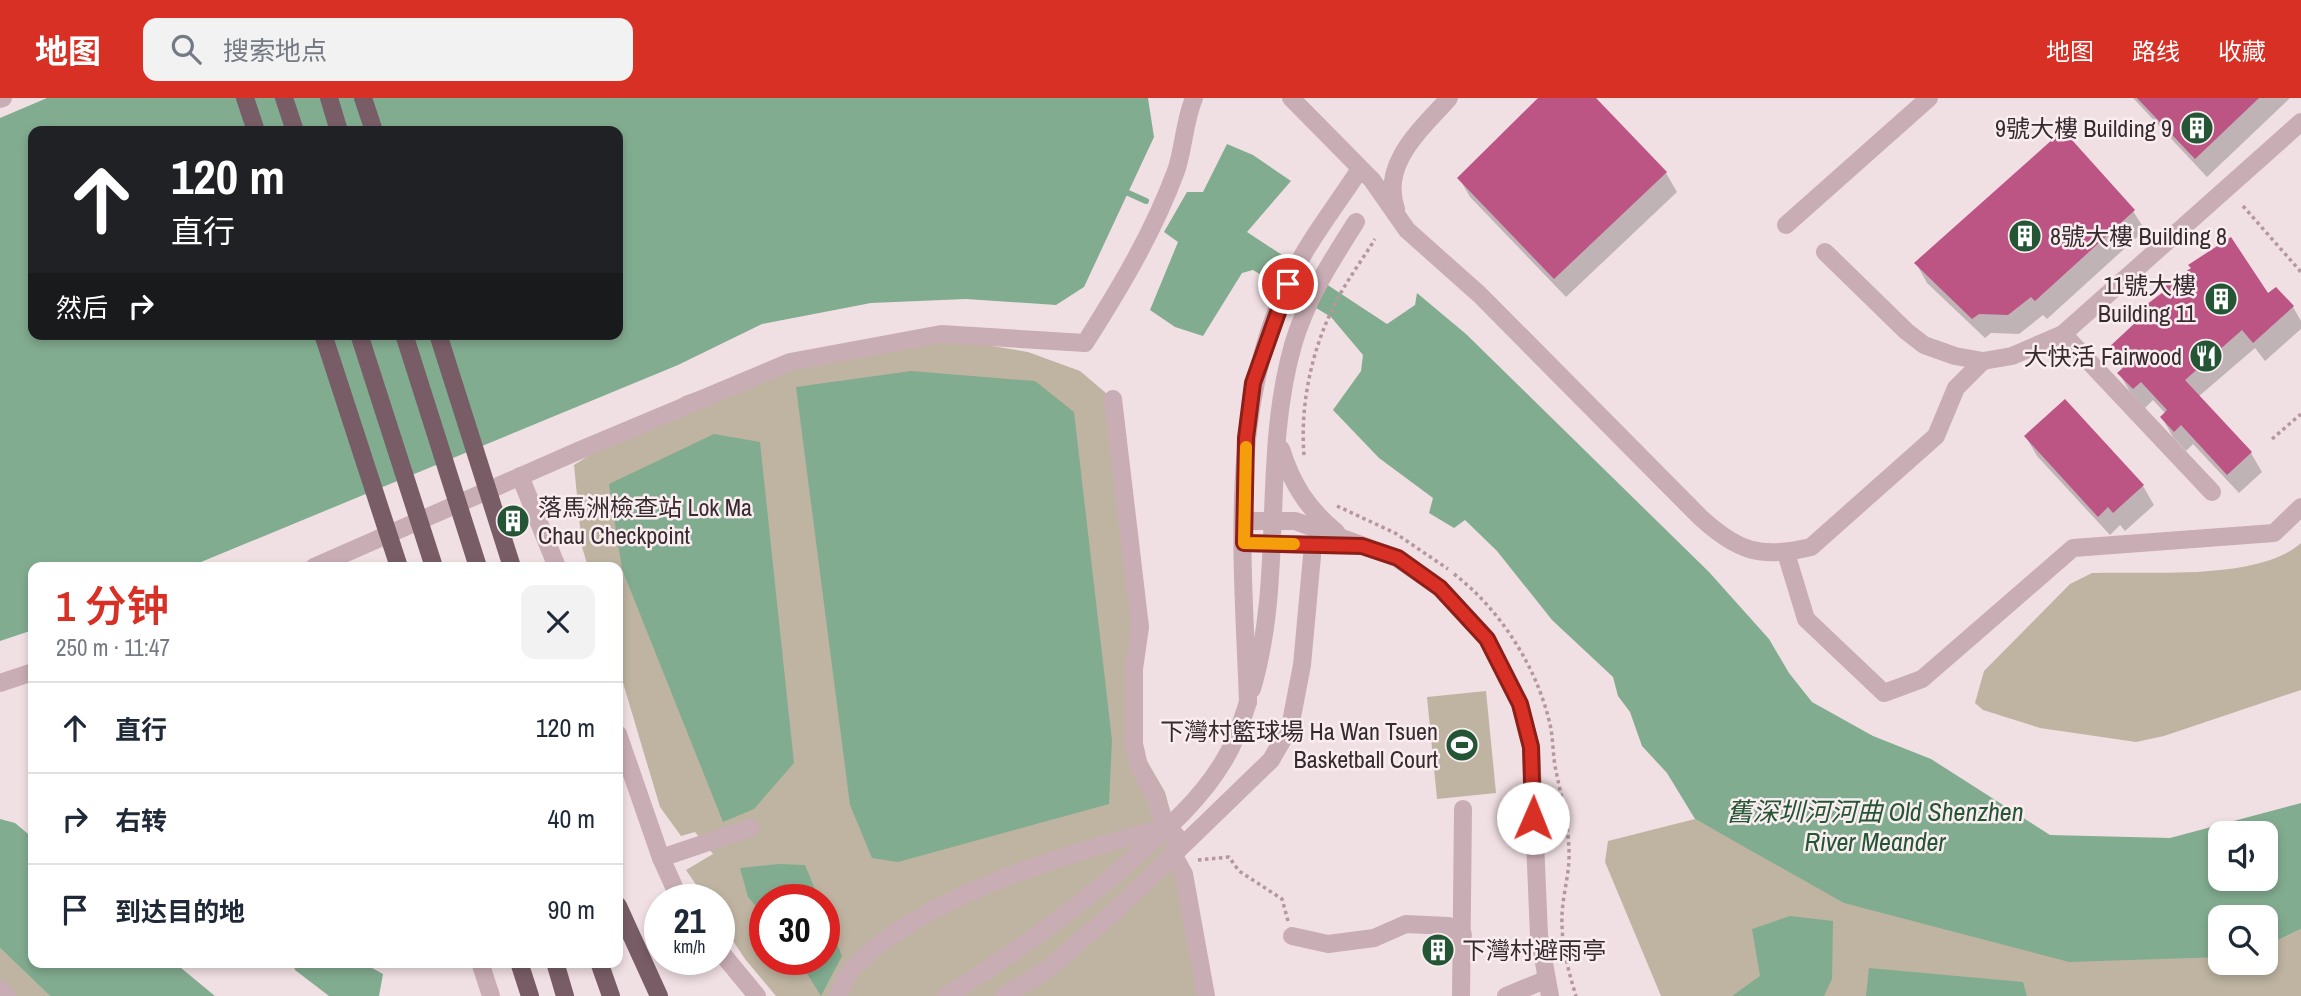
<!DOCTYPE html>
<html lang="zh">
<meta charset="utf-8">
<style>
:root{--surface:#fff;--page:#f2f2f3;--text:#1f2937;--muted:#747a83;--line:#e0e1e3;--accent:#d93025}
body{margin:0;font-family:"Archivo Narrow","Noto Sans SC",sans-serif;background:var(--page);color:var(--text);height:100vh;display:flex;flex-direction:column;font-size:26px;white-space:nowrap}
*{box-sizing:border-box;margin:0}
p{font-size:23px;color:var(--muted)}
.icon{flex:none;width:38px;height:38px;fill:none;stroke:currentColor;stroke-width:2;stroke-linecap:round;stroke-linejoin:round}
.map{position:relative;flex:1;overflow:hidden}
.sheet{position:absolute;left:28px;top:464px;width:595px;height:406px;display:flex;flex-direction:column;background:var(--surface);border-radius:14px;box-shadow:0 4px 10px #0003}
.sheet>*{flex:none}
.hud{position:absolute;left:28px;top:28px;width:595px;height:214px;border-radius:14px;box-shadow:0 4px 10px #0003;background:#202124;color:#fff;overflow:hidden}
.tools{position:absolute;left:2208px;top:723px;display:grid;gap:14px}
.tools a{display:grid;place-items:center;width:70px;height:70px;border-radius:14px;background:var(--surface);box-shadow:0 4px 10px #0003;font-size:35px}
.speed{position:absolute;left:644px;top:786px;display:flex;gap:14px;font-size:35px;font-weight:700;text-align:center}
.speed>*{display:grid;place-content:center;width:91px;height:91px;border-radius:50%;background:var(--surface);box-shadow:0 4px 10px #0003;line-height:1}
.speed small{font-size:18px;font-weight:400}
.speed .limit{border:10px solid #d22;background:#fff;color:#111}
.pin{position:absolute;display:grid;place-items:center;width:60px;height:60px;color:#fff;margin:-30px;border:4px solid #fff;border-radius:50%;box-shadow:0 2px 7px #0007}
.me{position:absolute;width:77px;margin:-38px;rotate:1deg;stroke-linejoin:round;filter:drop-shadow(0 0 5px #0008)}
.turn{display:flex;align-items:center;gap:24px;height:147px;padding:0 28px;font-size:32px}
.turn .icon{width:91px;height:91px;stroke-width:2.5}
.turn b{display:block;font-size:49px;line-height:60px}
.then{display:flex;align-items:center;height:66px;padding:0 28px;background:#0003;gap:14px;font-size:26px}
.round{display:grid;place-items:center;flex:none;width:74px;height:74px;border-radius:14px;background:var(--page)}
.head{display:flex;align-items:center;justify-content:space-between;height:119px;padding:0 28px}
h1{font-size:42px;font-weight:600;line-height:52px;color:var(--accent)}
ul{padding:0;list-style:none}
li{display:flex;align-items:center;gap:21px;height:91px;padding:0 28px;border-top:2px solid var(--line)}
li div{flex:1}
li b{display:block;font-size:26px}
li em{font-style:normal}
header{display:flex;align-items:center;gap:42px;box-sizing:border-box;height:98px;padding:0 35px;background:var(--accent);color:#fff}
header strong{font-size:33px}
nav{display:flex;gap:38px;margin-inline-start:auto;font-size:24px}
.search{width:490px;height:63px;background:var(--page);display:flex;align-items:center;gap:18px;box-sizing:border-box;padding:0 24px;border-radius:14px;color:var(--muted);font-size:26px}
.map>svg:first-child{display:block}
</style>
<header>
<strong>地图</strong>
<div class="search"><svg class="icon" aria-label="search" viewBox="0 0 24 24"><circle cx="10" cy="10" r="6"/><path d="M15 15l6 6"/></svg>搜索地点</div>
<nav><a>地图</a><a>路线</a><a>收藏</a></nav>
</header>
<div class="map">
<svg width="2301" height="898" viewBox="0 0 2301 898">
<rect width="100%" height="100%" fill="#f1e0e3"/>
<!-- green -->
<g fill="#bfb4a1" fill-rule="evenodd">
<path d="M931,238L1028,254L1080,273L1113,301L1143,656L1165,694L1171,716L1205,898H776L745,861L719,822V802L706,801L686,772L713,756L695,734L681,738L660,709L618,568V469H588L582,449L574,367L684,298L844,247ZM765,802H824V861H765Z"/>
<path d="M2301,445V592L2164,638L2136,644L2040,630L1983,612L1975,605L1984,573L2070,486L2092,475C2148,473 2259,483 2301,445Z"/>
<path d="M1486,593L1496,695L1437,701L1427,599Z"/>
<path d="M1695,721L1856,808L2221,854V864H2266V848L2301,831V898H1661L1605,764L1608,743Z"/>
<path d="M0,850L50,898H0Z"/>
</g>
<!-- water -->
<g fill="#82ac90" fill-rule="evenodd">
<path d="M47,0H1148L1154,39L1084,189L1056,207L966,201L871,205L762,226L678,267L189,469H33V532L0,543V20ZM33,33H618V236H33Z"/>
<path d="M1227,46L1253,57L1291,83L1247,134L1387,226L1415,207L1417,195L1466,236L1709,474L1769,541L1789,575L1812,604L1873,638L1931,661L2050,737L2170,740L2301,705V831L2266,848V819H2221V859L2069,864L1844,805L1695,721L1667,675L1642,648L1630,614L1618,598L1613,579L1552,522L1497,453L1465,422L1454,430L1429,415L1433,400L1379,360L1333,312L1361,273L1363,257L1331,219L1253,172L1242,175L1203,238L1175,229L1150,212L1178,144L1164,134L1187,94H1203ZM2221,735H2266V780H2221Z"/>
<path d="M911,273L1035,283L1074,314L1112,642L1109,706L898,764L872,760L850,707L796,289Z"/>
<path d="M714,336L760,344L794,665L754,711L723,724L622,471L609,386Z"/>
<path d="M0,721L15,725L33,740V864L175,865L215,898H50L0,850Z"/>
<path d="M779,766L805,767L819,801L765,802V819L748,799L740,770Z"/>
<path d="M824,815L842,858L821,898L798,861H824Z"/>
<path d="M1790,818L1833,823L1832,881L1824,898H1732L1760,878L1752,831Z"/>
<path d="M293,865H363L383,876L379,898H329L295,872Z"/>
<path d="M1869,870L2023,884L2027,898H1866Z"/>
</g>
<!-- shadow -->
<g fill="#0003">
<path d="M1541,0H1593L1666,75L1677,94L1566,199L1470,99L1459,80Z"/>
<path d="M2133,0H2290L2207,79Z"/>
<path d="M2133,113L2145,132L2047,221L2043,217L2019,236L1991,235L1985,240L1927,185L1916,165Z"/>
<path d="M2268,198L2293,209L2301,223V231L2265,263L2255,250L2198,299L2251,355L2262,374L2239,395L2193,346L2186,353L2173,339L2162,320L2166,316L2153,302L2145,310L2130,294L2119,275L2123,271L2110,250Z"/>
<path d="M2026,339L2143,388L2154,407L2125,433L2120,427L2110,437L2037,358Z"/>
</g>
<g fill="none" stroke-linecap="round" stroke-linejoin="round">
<!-- stream -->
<path stroke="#82ac90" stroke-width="6" d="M1126,94L1146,103"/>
</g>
<!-- building -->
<g fill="#bc5484">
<path d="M1538,0H1596L1667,74L1554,181L1457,80Z"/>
<path d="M2137,0H2259L2195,61Z"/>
<path d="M2063,32L2135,112L2035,203L2031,199L2008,217L1979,216L1972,221L1914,165Z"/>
<path d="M2231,139L2268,195L2276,189L2294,208L2253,245L2242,232L2185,282L2252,354L2227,377L2181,327L2174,334L2160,319L2167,312L2141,284L2133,291L2117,275L2125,268L2108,250L2149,212L2146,207L2167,191L2165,188L2191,170L2188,167Z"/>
<path d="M2065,301L2144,387L2113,415L2108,409L2098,419L2024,338Z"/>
</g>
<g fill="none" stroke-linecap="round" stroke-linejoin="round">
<!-- path -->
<g stroke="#b5979f" stroke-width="3.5" stroke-dasharray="3.5 3.5" stroke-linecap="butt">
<path d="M2243,108L2301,174"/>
<path d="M2272,341L2301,316"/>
<path d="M1304,357C1300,309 1311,254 1333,210C1344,186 1361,164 1375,141"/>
<path d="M1337,408L1395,435L1448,471"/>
<path d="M1454,476C1501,512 1539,572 1551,631C1553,643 1553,655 1555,668C1561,699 1570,729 1569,762C1568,783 1561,804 1562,825C1562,850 1569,875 1576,898"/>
<path d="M1198,762L1229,759L1239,773L1282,801L1288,823"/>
</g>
<!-- minor -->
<g stroke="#c9adb4" stroke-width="18">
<path d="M1291,0L1372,82L1407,132L1480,197L1700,419C1738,454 1761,461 1811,449L1936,338L1956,290L1983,263"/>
<path d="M0,1L3,0"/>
<path d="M1396,111C1380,65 1422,31 1449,0"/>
<path d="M1786,127L1929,0"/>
<path d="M1825,154L1906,233L1924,247L1955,258L1983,263L2012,258L2063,236L2301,24"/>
<path d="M2063,236L2212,394"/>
<path d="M1113,301L1140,529L1134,571V646L1139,668L1155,698L1164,724L1177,739"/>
<path d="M1281,351C1292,386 1307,410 1336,434"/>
<path d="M520,378L557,469"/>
<path d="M1244,423H1295L1397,460L1440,490L1487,541L1520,606L1531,649L1539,837L1550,898"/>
<path d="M1244,445L1324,447"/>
<path d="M1786,455L1806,521L1884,595L1922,581L2073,450L2274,435L2301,409"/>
<path d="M314,469L578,353L790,264L941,236L1085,245C1120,190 1153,135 1176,73C1184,50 1184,24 1194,0"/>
<path d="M0,585L33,574"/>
<path d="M1252,591C1285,479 1261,359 1293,247C1306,202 1331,163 1356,124"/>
<path d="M1248,604C1243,464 1227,314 1289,183C1308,143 1336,108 1360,71"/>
<path d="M618,636L661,760L680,802"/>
<path d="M1172,754L1184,776L1206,898"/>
<path d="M661,760L750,730"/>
<path d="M1292,838L1328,846L1374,840L1406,826L1448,828L1463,837"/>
<path d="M719,852L757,898"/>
<path d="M480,864L491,898"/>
<path d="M0,891L7,898"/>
<path d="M838,898C842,889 846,877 853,870C926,795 1068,756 1166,729"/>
<path d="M1004,898L1048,871L1114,814L1271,662L1290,629L1302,567L1313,447"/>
<path d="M1461,898L1463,711"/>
<path d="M1506,898L1545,882"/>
</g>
<!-- major -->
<g stroke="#785d67" stroke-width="18">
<path d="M245,0L256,33"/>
<path d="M284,0L295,33"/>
<path d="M329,0L339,33"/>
<path d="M363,0L374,33"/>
<path d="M618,808L659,898"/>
<path d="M519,864L530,898"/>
<path d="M555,864L565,898"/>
<path d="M599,864L611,898"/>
</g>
<!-- minor-bridge -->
<path stroke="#c9adb4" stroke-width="18" d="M946,898C1014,856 1077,811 1136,758C1168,730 1201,701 1223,664C1235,645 1241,625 1248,604"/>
<!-- major-bridge -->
<g stroke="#785d67" stroke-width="18">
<path d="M323,236L399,469"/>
<path d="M359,236L434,469"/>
<path d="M404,236L478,469"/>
<path d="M438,236L512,469"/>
</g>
</g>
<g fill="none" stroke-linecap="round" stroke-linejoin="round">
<defs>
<path id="route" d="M1288,186L1253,285L1246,340L1244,445L1362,448L1398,460L1440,490L1487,541L1520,606L1531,649L1533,720"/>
</defs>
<!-- route casing -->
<use href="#route" stroke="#8d1f18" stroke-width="18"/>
<!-- route -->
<use href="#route" stroke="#d93025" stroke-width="12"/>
<!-- slow -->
<path stroke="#f59e0b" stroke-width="12" d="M1246,349L1244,445L1294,446"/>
</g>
<!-- icons -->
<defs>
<symbol id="building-disc" viewBox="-11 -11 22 22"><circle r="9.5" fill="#245636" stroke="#f9edef"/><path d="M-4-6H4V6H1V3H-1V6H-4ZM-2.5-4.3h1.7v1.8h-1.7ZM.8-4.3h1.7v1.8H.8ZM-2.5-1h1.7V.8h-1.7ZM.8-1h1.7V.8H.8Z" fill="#fff"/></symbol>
<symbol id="restaurant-disc" viewBox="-11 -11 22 22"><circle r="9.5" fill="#245636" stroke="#f9edef"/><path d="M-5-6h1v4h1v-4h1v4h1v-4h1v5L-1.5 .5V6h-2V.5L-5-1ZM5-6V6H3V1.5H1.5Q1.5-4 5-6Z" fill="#fff"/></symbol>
<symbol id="stadium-disc" viewBox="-11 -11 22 22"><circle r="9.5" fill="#245636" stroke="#f9edef"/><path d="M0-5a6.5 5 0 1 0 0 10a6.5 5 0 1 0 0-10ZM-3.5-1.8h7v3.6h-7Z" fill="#fff"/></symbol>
</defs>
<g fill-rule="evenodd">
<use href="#building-disc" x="2178" y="11" width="38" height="38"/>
<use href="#building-disc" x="2006" y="119" width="38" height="38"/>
<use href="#building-disc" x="2202" y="182" width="38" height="38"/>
<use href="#restaurant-disc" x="2187" y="239" width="38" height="38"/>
<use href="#building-disc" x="494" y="404" width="38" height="38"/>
<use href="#stadium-disc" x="1443" y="628" width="38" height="38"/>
<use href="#building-disc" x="1419" y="833" width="38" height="38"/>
</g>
<g text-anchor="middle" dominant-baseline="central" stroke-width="5" stroke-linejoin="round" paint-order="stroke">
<!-- poi labels -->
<g font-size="24" fill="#382b30" stroke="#f9edef" text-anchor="end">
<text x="2172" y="30">9號大樓 Building 9</text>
<text x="2050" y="138" text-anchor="start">8號大樓 Building 8</text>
<text x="2196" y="187">11號大樓<tspan x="2196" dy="28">Building 11</tspan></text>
<text x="2182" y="258">大快活 Fairwood</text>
<text x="538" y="409" text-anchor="start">落馬洲檢查站 Lok Ma<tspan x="538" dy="28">Chau Checkpoint</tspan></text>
<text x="1438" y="633">下灣村籃球場 Ha Wan Tsuen<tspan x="1438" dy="28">Basketball Court</tspan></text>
<text x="1462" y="852" text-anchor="start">下灣村避雨亭</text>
</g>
<!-- water labels -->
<g font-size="26" font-style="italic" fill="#245636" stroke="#f9edef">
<text x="1875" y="713">舊深圳河河曲 Old Shenzhen<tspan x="1875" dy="30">River Meander</tspan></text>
</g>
</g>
</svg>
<div class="tools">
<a><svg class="icon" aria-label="sound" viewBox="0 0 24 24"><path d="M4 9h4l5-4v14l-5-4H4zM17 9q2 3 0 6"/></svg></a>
<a><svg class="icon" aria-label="search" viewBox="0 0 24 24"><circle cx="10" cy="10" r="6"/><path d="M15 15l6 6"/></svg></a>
</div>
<div class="speed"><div>21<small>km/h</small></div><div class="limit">30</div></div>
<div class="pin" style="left:1288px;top:186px;background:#d93025"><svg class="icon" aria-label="arrive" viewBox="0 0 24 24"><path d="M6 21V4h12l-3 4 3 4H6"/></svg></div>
<svg class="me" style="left:1533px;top:720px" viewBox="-20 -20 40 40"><circle r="19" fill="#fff"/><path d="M0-13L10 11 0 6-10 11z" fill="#d93025"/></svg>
<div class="hud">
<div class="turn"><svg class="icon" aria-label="ahead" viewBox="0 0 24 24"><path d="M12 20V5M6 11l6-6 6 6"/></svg><div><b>120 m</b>直行</div></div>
<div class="then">然后<svg class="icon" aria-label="right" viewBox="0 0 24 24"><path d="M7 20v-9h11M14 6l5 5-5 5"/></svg></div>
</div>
<section class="sheet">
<div class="head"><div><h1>1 分钟</h1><p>250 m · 11:47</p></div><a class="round"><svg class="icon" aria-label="close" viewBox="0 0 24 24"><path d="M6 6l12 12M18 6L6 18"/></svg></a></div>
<ul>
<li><svg class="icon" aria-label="ahead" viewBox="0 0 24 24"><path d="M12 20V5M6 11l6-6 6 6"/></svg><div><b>直行</b></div><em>120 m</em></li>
<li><svg class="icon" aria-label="right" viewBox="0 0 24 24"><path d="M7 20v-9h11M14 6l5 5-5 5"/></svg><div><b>右转</b></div><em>40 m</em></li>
<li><svg class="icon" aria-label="arrive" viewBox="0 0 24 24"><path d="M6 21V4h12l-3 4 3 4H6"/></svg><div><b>到达目的地</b></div><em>90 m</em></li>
</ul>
</section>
</div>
